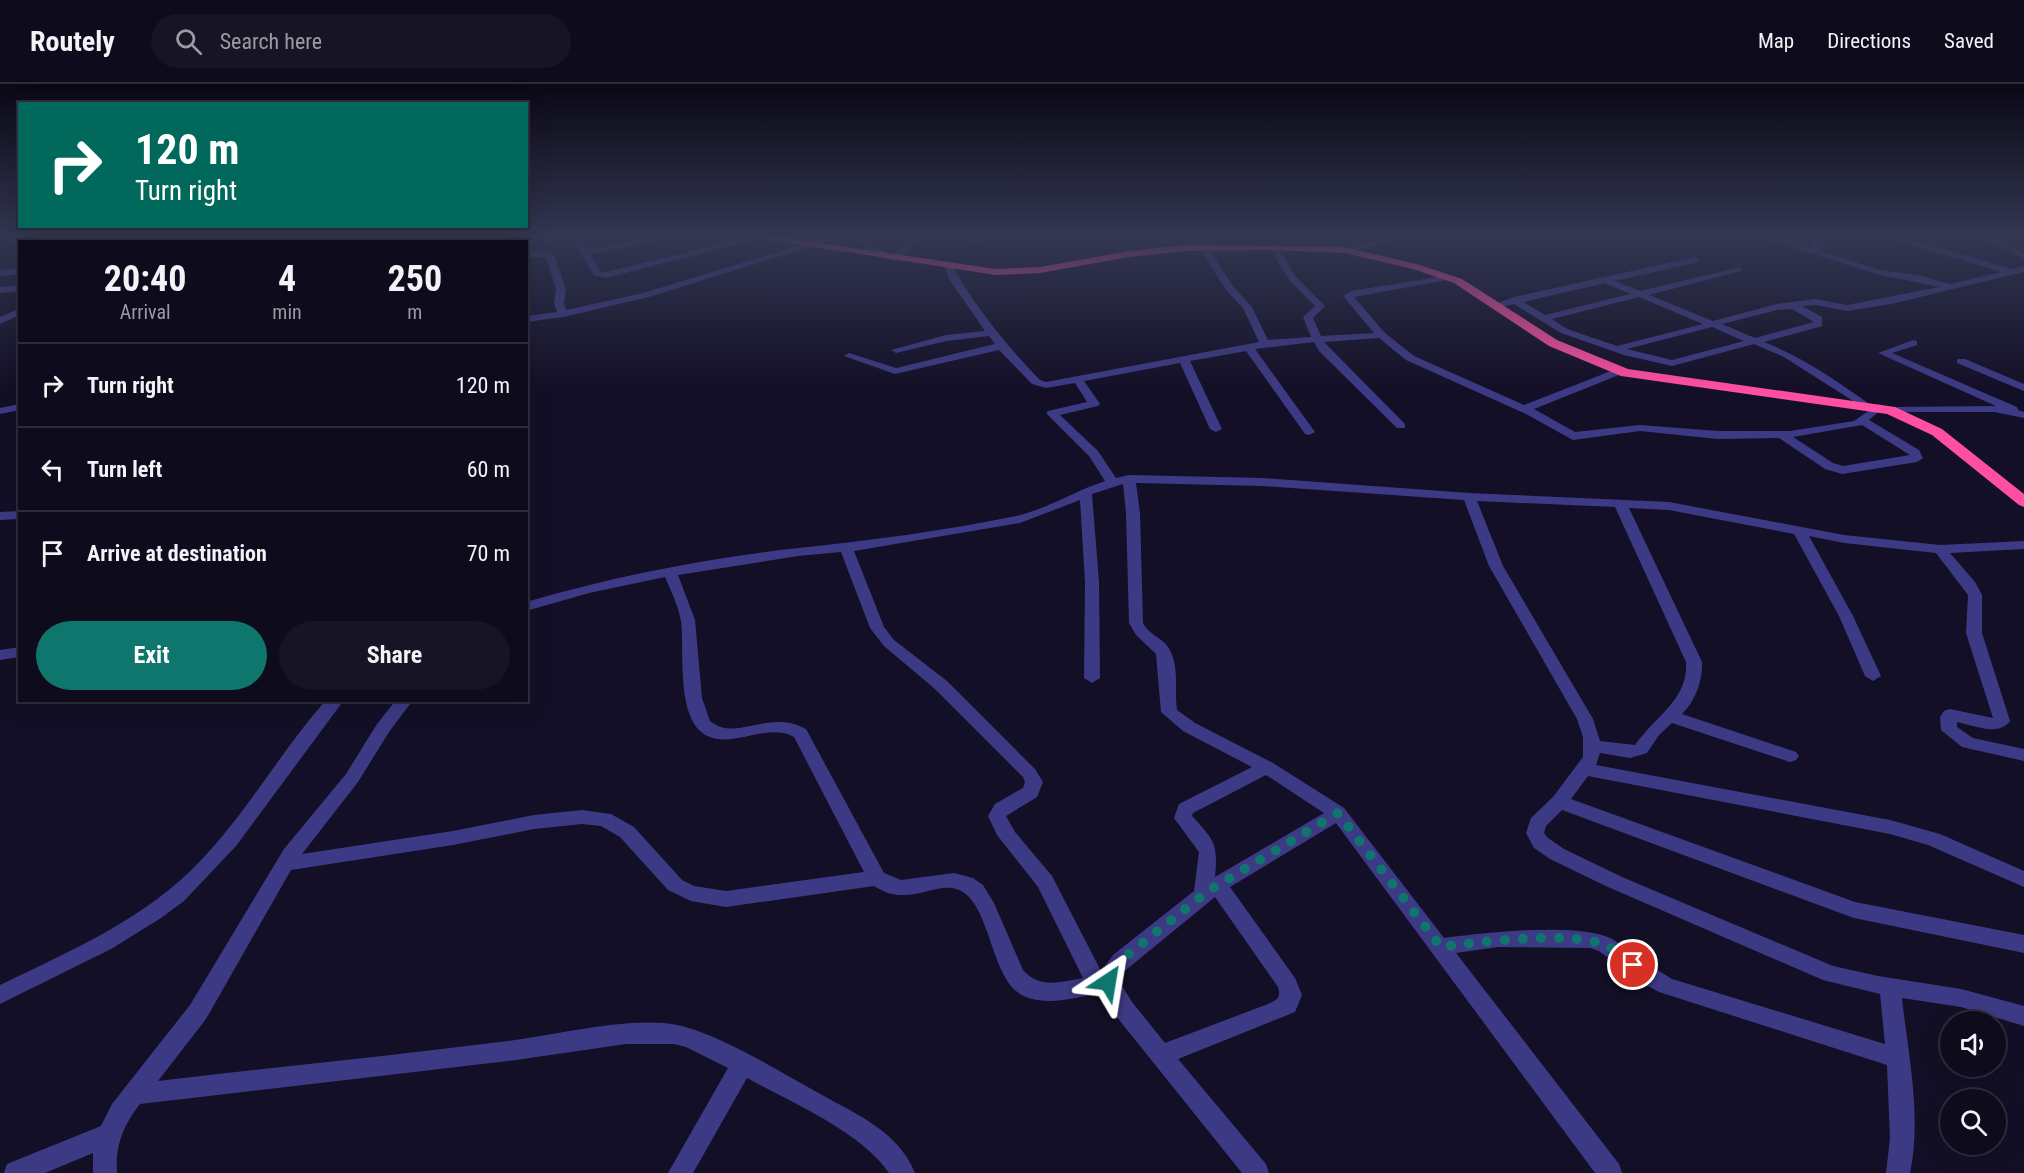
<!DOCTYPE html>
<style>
:root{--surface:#0e0b1c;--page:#171425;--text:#f1f3f6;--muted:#9b9ba3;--line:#2e2b3b;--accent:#0f766e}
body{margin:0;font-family:"Roboto Condensed",sans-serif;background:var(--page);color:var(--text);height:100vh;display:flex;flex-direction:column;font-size:22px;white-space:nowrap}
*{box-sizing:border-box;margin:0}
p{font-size:20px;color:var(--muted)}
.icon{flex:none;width:33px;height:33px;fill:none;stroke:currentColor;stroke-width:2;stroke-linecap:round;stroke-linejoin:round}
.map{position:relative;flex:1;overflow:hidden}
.panel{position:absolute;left:18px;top:156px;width:510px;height:462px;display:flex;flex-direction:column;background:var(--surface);border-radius:0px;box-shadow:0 6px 24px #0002,0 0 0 2px var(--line)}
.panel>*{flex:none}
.banner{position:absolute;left:18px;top:18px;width:510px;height:126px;border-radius:0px;box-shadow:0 6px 24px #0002,0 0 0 2px var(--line);background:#00695c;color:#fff;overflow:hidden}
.buttons{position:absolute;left:1940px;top:927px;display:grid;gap:12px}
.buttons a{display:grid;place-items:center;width:66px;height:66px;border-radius:50%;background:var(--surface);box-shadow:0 6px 24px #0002,0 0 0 2px var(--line);font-size:30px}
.pin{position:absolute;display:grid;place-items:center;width:51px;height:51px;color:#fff;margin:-26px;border:3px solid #fff;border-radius:50%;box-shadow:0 2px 6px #0007}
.me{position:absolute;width:66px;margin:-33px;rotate:33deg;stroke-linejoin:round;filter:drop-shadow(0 0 4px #0008)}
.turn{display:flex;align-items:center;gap:21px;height:126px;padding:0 18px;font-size:27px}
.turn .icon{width:78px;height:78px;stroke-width:2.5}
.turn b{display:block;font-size:42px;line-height:51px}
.eta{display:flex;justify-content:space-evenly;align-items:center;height:102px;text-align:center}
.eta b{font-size:36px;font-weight:700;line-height:42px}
.button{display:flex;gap:12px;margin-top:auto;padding:12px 18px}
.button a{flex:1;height:69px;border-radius:36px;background:var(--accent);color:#fff;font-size:24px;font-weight:700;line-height:69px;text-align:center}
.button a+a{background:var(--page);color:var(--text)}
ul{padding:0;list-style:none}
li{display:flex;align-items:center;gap:18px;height:84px;padding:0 18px;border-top:2px solid var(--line)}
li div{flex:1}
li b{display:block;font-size:22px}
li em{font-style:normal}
header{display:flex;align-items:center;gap:36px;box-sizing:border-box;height:84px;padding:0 30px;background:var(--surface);border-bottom:2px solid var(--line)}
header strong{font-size:28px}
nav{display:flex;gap:33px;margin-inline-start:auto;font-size:21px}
.search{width:420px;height:54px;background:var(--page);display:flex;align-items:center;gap:15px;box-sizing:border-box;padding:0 21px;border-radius:33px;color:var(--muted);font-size:22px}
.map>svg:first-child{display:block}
</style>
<header>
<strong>Routely</strong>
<div class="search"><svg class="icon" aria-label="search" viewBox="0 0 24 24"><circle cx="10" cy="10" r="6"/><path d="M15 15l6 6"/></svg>Search here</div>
<nav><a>Map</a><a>Directions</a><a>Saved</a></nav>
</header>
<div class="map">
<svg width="2024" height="1089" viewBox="0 0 2024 1089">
<rect width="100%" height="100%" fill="#130f26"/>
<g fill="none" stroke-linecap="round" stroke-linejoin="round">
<!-- minor -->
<g fill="#3d3a85" fill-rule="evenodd">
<path d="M74,152H84L79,158H69Z"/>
<path d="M136,152H144L141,158H132Z"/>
<path d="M246,152H258L248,158H235Z"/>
<path d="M381,152H391L386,158H376Z"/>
<path d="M517,152L501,158H445L449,155Z"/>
<path d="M574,152H582L586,164L589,165L660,152H680L590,170L600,187L606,188L753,152L761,154L606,194L594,191L578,166Z"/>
<path d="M829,152H844L649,213L563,233L526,238V232L557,228L554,219L556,205L546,173H526V167L550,168L554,171L566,205L564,219L566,226L643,209Z"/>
<path d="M847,152H858L893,172C903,160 911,152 927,152L908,165L896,177L887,175Z"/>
<path d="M962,152H975L983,157L979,160Z"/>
<path d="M996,152H1004V153L1000,155Z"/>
<path d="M1394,152H1411L1345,169L1341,166Z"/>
<path d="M1759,152H1773L1810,164L1815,162L1801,152H1812L1826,162L1819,166L1880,186L1918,191L1950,200L2001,188L1884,152H1899L2012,185L2024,182V188L1891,220L1847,227L1816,221L1802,222L1822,233V242L1764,258C1802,273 1834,295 1868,319L1870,321L1864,324L1784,273L1754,260L1672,282L1624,271L1561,249L1514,220L1497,224L1492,221L1514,213L1695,173L1698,174V178L1615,197L1640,207L1741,183V187L1649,211L1713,237L1777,220L1816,215L1847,221L1939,203L1876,190ZM1605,199L1630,210L1545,231L1523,218ZM1639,213L1703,240L1617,262L1567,245L1552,235ZM1792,225L1814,238L1755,254L1722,240L1777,226ZM1712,243L1744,257L1672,276L1627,265Z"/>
<path d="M1979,152H1990L2024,169V175Z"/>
<path d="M1200,161H1206L1233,202L1252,223L1268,256L1311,253L1303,233L1315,222L1290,197L1269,163L1270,161H1276L1296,193L1325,222L1313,234L1321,252L1374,249L1343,212L1351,207L1450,191V195L1447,196L1354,213L1385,249L1414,272L1524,321L1616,285H1624V289L1534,325L1575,348L1640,341L1718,347H1790L1854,337L1878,320L1884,323L1869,336L1919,366L1923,374L1917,378L1842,390L1825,385L1779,354L1718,355L1640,347L1573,356L1526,330L1406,276L1379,254L1324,258L1405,340V344H1397L1319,267L1314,258L1255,265L1315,348L1309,351L1305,350L1246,267L1190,277L1222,345L1216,348L1210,345L1180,279L1084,297L1100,320L1098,322L1060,331L1098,367L1116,394L1129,391L1262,394L1469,409L1669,418L1844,451L1940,461L2024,457V465L1950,469L1975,498L1982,511V549L2010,637C1999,653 1972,641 1957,638V643L1973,654L2024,665V677L1962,663L1941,646L1940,633L1944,627L1950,625L1993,634L1966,549L1968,511L1936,469L1844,459L1809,452L1853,532L1881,592L1873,597L1865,592L1839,532L1794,450L1669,426L1629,424L1702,578C1703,596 1695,618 1682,630L1796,668L1799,672L1796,676L1790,678L1672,639L1659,651L1647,669L1630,674L1600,669L1596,681L1890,736L1940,750L2024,787V803L1928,761L1890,750L1588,692L1571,715L1855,818L2024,851V869L1854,834L1562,726L1546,742L1544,749L1548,754L1564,765L1622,793L1833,882L1878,892L1961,905L2024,922V942L1961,923L1902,914C1908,970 1922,1033 1910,1089H1886L1890,1054L1887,981L1659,908L1637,896L1599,867L1590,864L1498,863L1456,869L1619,1080L1622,1089H1595L1336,739L1230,803L1295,894L1302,911L1295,928L1178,975L1266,1080L1269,1089H1242L1116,932L1103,908C1074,914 1028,929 1008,898C995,878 990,851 980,830C975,820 969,810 959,806C935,796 909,825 874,802L726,823L691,817L668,806L620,753L601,742L582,740L534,745L453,761L291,786L206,935L158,997C277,983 396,971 515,956C560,950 634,932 677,941C721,950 783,990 824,1012C860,1032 899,1049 915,1089H889C860,1047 792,1019 747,994L693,1089H668L728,984L686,963L674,960H626L516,976L140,1020C123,1042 115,1061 117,1089H93V1069L45,1089H4L7,1080L101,1042L112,1020L190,921L284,765L346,690L377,640L396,616H413L389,648L358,698L302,770L453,747L534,731L582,726L611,730L634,743L682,796L694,802L726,807L864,788L794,653C769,639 740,661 713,654C674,644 685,568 681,537C678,521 671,507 665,493L589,509L526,527V518C615,492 707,474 799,464C872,456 944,447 1016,432C1047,425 1075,407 1105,397L1089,372L1046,329L1048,327L1087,318L1075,299L1046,304L1032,300L999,266L895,290L844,272L849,269L896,284L995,260L989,252L946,257L896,269L891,266L946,251L985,247L949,195L945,183L949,180L952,181C976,224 1006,261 1040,296L1046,298L1259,258L1243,224L1226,206L1199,163ZM1862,341L1910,371L1843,382L1833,379L1793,353ZM1136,399L1262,402L1464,416L1489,482L1577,635L1583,653V673L1553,713L1531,734L1526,749L1534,764L1550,775L1608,803L1823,896L1880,910L1885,960L1672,895C1651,883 1634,868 1614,856C1583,837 1482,849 1444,854L1344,724L1273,679L1195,639L1177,626C1174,605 1180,581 1168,563C1161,553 1148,550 1143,539L1140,429ZM1123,400L1126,429L1129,539L1136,551L1156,570L1161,628L1183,647L1252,683L1179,720L1174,734L1199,768L1194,807L1113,871L1101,887L1052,792L1015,748L1006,732L1037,713L1043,698L1035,685L947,597L894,556L884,543L854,467L1020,439L1080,416L1085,498L1084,594L1092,599L1100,594L1099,498L1092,410ZM1477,417L1615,423L1686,578C1689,615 1654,633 1635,661L1600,657L1593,635L1503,482ZM841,468L870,544L884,562L935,605L1023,693L1025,698L1023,704L995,720L988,732L997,751L1038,803L1083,894C1062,898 1039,905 1023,886L994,819L983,801L973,794L954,789L901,796L884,789L806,645C768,624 737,659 710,637L702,614L695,536L678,491L798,472ZM1266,691L1324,729L1215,793C1218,760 1215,757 1192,732L1193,729ZM1215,813L1278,903C1281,914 1278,915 1268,920L1165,959L1132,918L1119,897L1121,890Z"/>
<path d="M20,184V190L0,192V186Z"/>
<path d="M20,201V207L0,209V203Z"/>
<path d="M20,224V231L0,240V233Z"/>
<path d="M1913,256L1917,257V261L1892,269L2017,323L2018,326L2024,328V334L1995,328H1886V324L1890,323L1996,322L1878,269Z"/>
<path d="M1957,275H1965L2024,300V307L1957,279Z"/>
<path d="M20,320V326L0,330V324Z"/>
<path d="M20,427V435L0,436V428Z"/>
<path d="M20,563V573L0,576V566Z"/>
<path d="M326,616H344L236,762L184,817L161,834L111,865L0,920V901C72,866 148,834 203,774C249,725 282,666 326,616Z"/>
</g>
<!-- highway -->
<path fill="#ff4fa3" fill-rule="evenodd" d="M744,152H773L996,185L1040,183L1129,167L1184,161L1345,163L1420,181L1462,195L1557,256L1628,285L1895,323L1942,345L2024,410V423L2019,421L1932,351L1887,330L1621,292L1549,262L1454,199L1413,185L1345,169L1273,166L1184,167L1129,173L1040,189L996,191Z"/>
</g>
<!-- sky -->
<linearGradient id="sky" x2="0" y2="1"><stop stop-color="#0a0815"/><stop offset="0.5" stop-color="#333752"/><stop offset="1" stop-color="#333752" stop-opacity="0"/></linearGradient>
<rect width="2024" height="305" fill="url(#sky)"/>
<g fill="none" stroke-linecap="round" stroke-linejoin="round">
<!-- route -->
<path stroke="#0f766e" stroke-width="10" stroke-dasharray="0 18" d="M1108,898L1112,886L1120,877L1208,807L1338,729L1441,863C1477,858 1576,846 1607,862C1616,866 1625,874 1633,881"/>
</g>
</svg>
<div class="buttons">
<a><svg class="icon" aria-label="sound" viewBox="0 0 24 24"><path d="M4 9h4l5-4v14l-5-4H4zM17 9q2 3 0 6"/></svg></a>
<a><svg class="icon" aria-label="search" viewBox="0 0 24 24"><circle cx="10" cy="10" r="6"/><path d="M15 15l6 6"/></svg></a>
</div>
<div class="pin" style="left:1633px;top:881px;background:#d93025"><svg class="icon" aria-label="arrive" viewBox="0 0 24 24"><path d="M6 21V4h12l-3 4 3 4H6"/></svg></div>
<svg class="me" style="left:1108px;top:898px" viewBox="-20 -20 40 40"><path d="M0-17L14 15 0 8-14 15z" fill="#0f766e" stroke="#fff" stroke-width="4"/></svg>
<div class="banner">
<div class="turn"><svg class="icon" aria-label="right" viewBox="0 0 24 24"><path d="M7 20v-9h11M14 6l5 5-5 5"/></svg><div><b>120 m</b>Turn right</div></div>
</div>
<section class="panel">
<div class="eta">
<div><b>20:40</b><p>Arrival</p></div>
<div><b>4</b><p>min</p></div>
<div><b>250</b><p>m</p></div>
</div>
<ul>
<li><svg class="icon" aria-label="right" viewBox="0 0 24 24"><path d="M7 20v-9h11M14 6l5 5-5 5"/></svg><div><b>Turn right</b></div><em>120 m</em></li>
<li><svg class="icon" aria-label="left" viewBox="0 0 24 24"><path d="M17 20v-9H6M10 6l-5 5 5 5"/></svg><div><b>Turn left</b></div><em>60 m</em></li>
<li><svg class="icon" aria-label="arrive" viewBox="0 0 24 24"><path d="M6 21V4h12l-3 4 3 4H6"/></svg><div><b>Arrive at destination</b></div><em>70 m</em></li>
</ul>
<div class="button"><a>Exit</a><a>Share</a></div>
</section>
</div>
